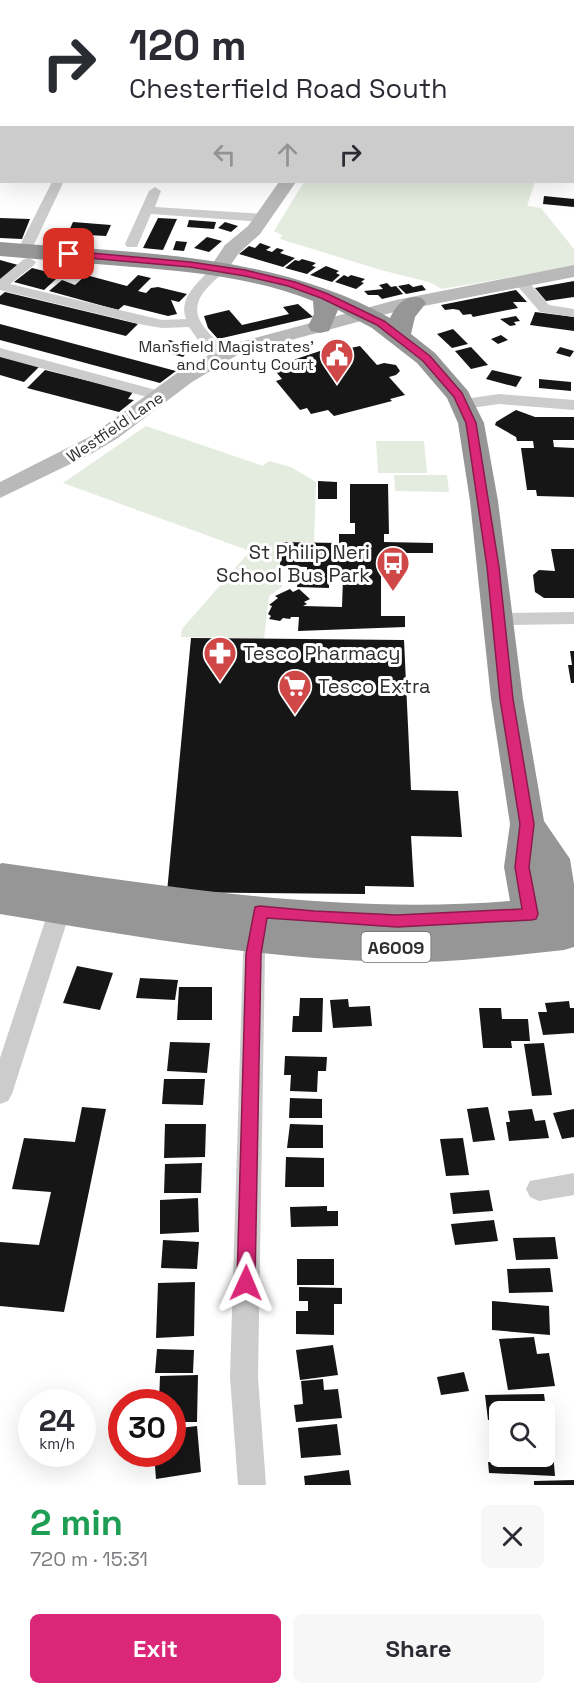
<!DOCTYPE html>
<meta charset="utf-8">
<style>
:root{--surface:#fff;--page:#f7f7f7;--text:#2b2b33;--muted:#7c7c81;--accent:#db2777}
body{margin:0;font-family:"Space Grotesk",sans-serif;background:var(--page);color:var(--text);height:100vh;display:flex;flex-direction:column;font-size:22px;white-space:nowrap}
*{box-sizing:border-box;margin:0}
p{font-size:20px;color:var(--muted)}
.icon{flex:none;width:33px;height:33px;fill:none;stroke:currentColor;stroke-width:2;stroke-linecap:round;stroke-linejoin:round}
.map{position:relative;height:1485px;overflow:hidden}
.details{display:flex;flex-direction:column;background:var(--surface);flex:1}
.details>*{flex:none}
.hud{position:absolute;left:0px;top:0px;width:574px;height:183px;box-shadow:0 6px 24px #0002;background:#fff;color:var(--text);overflow:hidden}
.tools{position:absolute;left:489px;top:1401px;display:grid;gap:12px}
.tools a{display:grid;place-items:center;width:66px;height:66px;border-radius:9px;background:var(--surface);box-shadow:0 6px 24px #0002;font-size:30px}
.speed{position:absolute;left:18px;top:1389px;display:flex;gap:12px;font-size:30px;font-weight:700;text-align:center}
.speed>*{display:grid;place-content:center;width:78px;height:78px;border-radius:50%;background:var(--surface);box-shadow:0 6px 24px #0002;line-height:1}
.speed small{font-size:15px;font-weight:400}
.speed .limit{border:9px solid #d22;background:#fff;color:#111}
.pin{position:absolute;display:grid;place-items:center;width:51px;height:51px;color:#fff;margin:-26px;border-radius:12px;box-shadow:0 3px 9px #0006}
.me{position:absolute;width:66px;margin:-33px;rotate:1deg;stroke-linejoin:round;filter:drop-shadow(0 0 4px #0008)}
.turn{display:flex;align-items:center;gap:21px;height:126px;padding:0 30px;font-size:27px}
.turn .icon{width:78px;height:78px;stroke-width:2.5}
.turn b{display:block;font-size:42px;line-height:51px}
.lanes{display:flex;align-items:center;height:57px;padding:0 30px;background:#0003;justify-content:center;gap:30px;direction:ltr}
.lanes .off{opacity:.35}
.round{display:grid;place-items:center;flex:none;width:63px;height:63px;border-radius:9px;background:var(--page)}
.overview{display:flex;align-items:center;justify-content:space-between;height:102px;padding:0 30px}
h1{font-size:36px;font-weight:700;line-height:45px;color:#1e9e55}
.button{display:flex;gap:12px;margin-top:auto;padding:12px 30px}
.button a{flex:1;height:69px;border-radius:9px;background:var(--accent);color:#fff;font-size:24px;font-weight:700;line-height:69px;text-align:center}
.button a+a{background:var(--page);color:var(--text)}
.map>svg:first-child{display:block}
</style>
<div class="map">
<svg width="574" height="1485" viewBox="0 0 574 1485">
<rect width="100%" height="100%" fill="#fff"/>
<!-- green -->
<g fill="#e4ebdf">
<path d="M304,182H535L527,206L541,208L574,249V266L442,289L429,282L381,270L280,239L282,235L274,231Z"/>
<path d="M146,426L263,466L269,461L291,467L316,482L314,542H281L282,587L269,596L264,639L181,637L182,629L250,551L63,483Z"/>
<path d="M376,441H424L427,473H378Z"/>
<path d="M394,475H447L449,492L395,491Z"/>
</g>
<!-- building -->
<g fill="#161616">
<path d="M544,196L574,199V207L543,204Z"/>
<path d="M0,218L30,219L22,239L0,238Z"/>
<path d="M158,218L177,219L163,250L143,248Z"/>
<path d="M189,220L216,222L214,229L187,227Z"/>
<path d="M73,222L111,225L106,236L88,235L84,243L57,242L61,233H68Z"/>
<path d="M225,222L238,226L231,232L218,228Z"/>
<path d="M207,237L222,241L209,252L194,248Z"/>
<path d="M176,241L187,242L184,251L173,250Z"/>
<path d="M260,243L271,247L266,250L272,252L277,248L284,250L280,253L295,258L283,267L239,254L249,246L255,248Z"/>
<path d="M302,259L316,263L312,266L316,267L307,274L285,268L295,260L299,261Z"/>
<path d="M0,260L18,265L0,280Z"/>
<path d="M326,266L339,271L336,273L340,275L332,282L310,275Z"/>
<path d="M32,268L52,273L47,277L56,279L44,290L14,282Z"/>
<path d="M86,275L127,286L138,275L151,278L138,291L146,293L151,288L158,287L187,294L179,302L171,300L177,314L168,316L124,305L118,310L49,291L62,280L75,285Z"/>
<path d="M344,275L348,277L351,275L365,279L361,282L364,283L356,289L335,282Z"/>
<path d="M574,281V297L546,301L535,288Z"/>
<path d="M387,283L391,287L396,286L403,294L382,299L378,295H368L364,291L383,289L379,285Z"/>
<path d="M409,284L413,287L422,285L426,290L406,294L398,286Z"/>
<path d="M516,290L527,302H513L518,308L473,317L471,314L463,315L459,310L453,309L445,310L441,305Z"/>
<path d="M5,292L138,324L126,336L0,304V296Z"/>
<path d="M298,304L313,317L218,339L208,328L204,316L229,310L242,325L289,314L283,307Z"/>
<path d="M535,312L574,317V331L530,325Z"/>
<path d="M516,316L520,321L514,322L516,325L510,326L500,319Z"/>
<path d="M0,324L176,371L160,383L0,340Z"/>
<path d="M453,329L468,344L452,348L437,334Z"/>
<path d="M501,335L508,340L498,344L491,339Z"/>
<path d="M169,340L181,343L194,344L183,357L160,351Z"/>
<path d="M360,346L377,365L384,363L396,365L400,371L396,375L389,377L405,395L390,399L392,401L334,416L328,410L311,414L307,408L300,410L276,381L282,379L272,367L320,351L322,354Z"/>
<path d="M471,347L488,365L471,369L455,351Z"/>
<path d="M560,347L574,351L570,357L556,353Z"/>
<path d="M0,356L39,367L24,382L0,375Z"/>
<path d="M45,370L133,392L128,399L134,400L119,412L27,388Z"/>
<path d="M492,370L522,377L516,387L486,379Z"/>
<path d="M539,379L571,382V391L539,388Z"/>
<path d="M516,410L535,417H574V440H553L554,447L574,448V497L537,496L536,490H527L521,448H534L533,441H517L516,437L495,425L496,422Z"/>
<path d="M318,481L337,482V499H318Z"/>
<path d="M350,484H388L389,534H384V542L433,543V553H386V575H381V616H405V627L298,631L299,617H291L290,619L283,618L280,621L269,619L271,616L268,614L272,606L269,605L278,598L275,596L290,589L293,592L299,589L310,599L304,602L307,604L303,606L342,607L343,577L335,576V566H333L332,582H329V588L297,587L298,571H307V567L280,566L281,542L339,543V534H355V523H350Z"/>
<path d="M551,549H574V598H544L535,592L533,575L539,570L555,571Z"/>
<path d="M191,638L404,640L411,790L458,791L462,837L411,836L414,887L365,886V894L167,892Z"/>
<path d="M570,651H574V683H571L568,665H572Z"/>
<path d="M77,966L113,973L100,1010L63,1003Z"/>
<path d="M140,978L178,980L175,1000L136,998Z"/>
<path d="M179,987H212V1020H177Z"/>
<path d="M300,998H323L322,1032H292L293,1016H299Z"/>
<path d="M348,999L349,1007L370,1006L372,1026L333,1028L330,1000Z"/>
<path d="M569,1001L570,1008H574V1033L543,1035L538,1012H547L545,1003Z"/>
<path d="M479,1008H501L502,1019H528L530,1041H511L512,1048H483Z"/>
<path d="M170,1042L210,1043L207,1073L167,1071Z"/>
<path d="M544,1043L552,1095L532,1096L524,1044Z"/>
<path d="M285,1056L327,1057L326,1071H318L317,1092L290,1091L291,1075H284Z"/>
<path d="M164,1079H205L203,1105L162,1104Z"/>
<path d="M290,1098L322,1099V1118H289Z"/>
<path d="M82,1107L106,1109L64,1312L0,1306V1242L39,1245L51,1192L12,1189L24,1138L75,1142Z"/>
<path d="M488,1107L495,1140L473,1142L467,1109Z"/>
<path d="M532,1109L535,1121L545,1120L549,1138L509,1141L506,1122H510L508,1111Z"/>
<path d="M574,1109V1137L562,1139L553,1113Z"/>
<path d="M165,1124H206L205,1157L164,1158Z"/>
<path d="M290,1124L323,1125V1148H287Z"/>
<path d="M463,1138L469,1175L446,1176L440,1139Z"/>
<path d="M286,1157L324,1158V1187H285Z"/>
<path d="M202,1163L201,1193H164L165,1164Z"/>
<path d="M489,1190L493,1211L453,1214L450,1193Z"/>
<path d="M198,1198L199,1232L160,1234V1200Z"/>
<path d="M327,1206V1211H338V1226L291,1227L290,1207Z"/>
<path d="M494,1220L498,1241L455,1245L451,1224Z"/>
<path d="M555,1237L558,1259L516,1260L513,1238Z"/>
<path d="M163,1240L199,1242L197,1269L161,1268Z"/>
<rect x="297" y="1259" width="37" height="26"/>
<path d="M550,1268L553,1292L509,1293L507,1269Z"/>
<path d="M195,1282L194,1336L156,1338L158,1283Z"/>
<path d="M299,1287L342,1288V1304H334V1335L296,1334V1311H308V1301H299Z"/>
<path d="M492,1301L549,1306L550,1335L492,1330Z"/>
<path d="M534,1337L537,1354L549,1353L555,1386L508,1390L499,1339Z"/>
<path d="M333,1345L338,1375L300,1380L296,1350Z"/>
<path d="M157,1349L194,1350L193,1373H155Z"/>
<path d="M464,1372L469,1391L441,1395L437,1377Z"/>
<path d="M198,1375L197,1422H172V1402H159L160,1376Z"/>
<path d="M323,1379L324,1390L338,1389L342,1418L296,1422L294,1405L303,1404L301,1381Z"/>
<path d="M544,1394L549,1432H544V1412H500V1420H488L485,1395Z"/>
<path d="M337,1424L341,1455L301,1458L298,1428Z"/>
<path d="M197,1426L201,1472L156,1479L154,1454H172V1429Z"/>
<path d="M544,1439L552,1440L555,1476L489,1473L488,1462L506,1463V1456H544Z"/>
<path d="M349,1470L351,1485H305L304,1476Z"/>
<path d="M574,1480V1485H534V1481Z"/>
</g>
<g fill="none" stroke-linecap="round" stroke-linejoin="round">
<!-- street -->
<g fill="#ccc" fill-rule="evenodd">
<path d="M3,0H13L14,2H4Z"/>
<rect x="0" y="20" width="2" height="6"/>
<rect x="573" y="29" width="1" height="7"/>
<rect x="0" y="46" width="2" height="6"/>
<rect x="573" y="88" width="1" height="6"/>
<rect x="0" y="99" width="2" height="6"/>
<path d="M0,121H2L0,130Z"/>
<rect x="573" y="139" width="1" height="8"/>
<rect x="0" y="144" width="2" height="8"/>
<path d="M52,182L63,183L31,251L29,254H19L17,251Z"/>
<path d="M155,187L161,191L155,207L263,214L270,218L263,222L151,214L137,247H127L125,244L149,191Z"/>
<path d="M29,258L36,262L34,265L10,284L162,320L186,319C178,296 200,282 213,266H223L225,269L223,272C216,280 205,288 200,298C188,322 217,338 229,354L227,357H217L198,340L189,327L162,328L144,325L0,290V279L24,259Z"/>
<path d="M521,278L526,279L549,305L574,309V317L540,312L514,282Z"/>
<path d="M0,348L167,393L170,396L162,401L0,357Z"/>
<path d="M499,394L574,400V410L499,404L464,409L456,404L464,399Z"/>
<path d="M574,612V624L499,625L493,623L490,619L493,615L499,613Z"/>
<path d="M60,900L68,903L71,909L12,1094L8,1101L0,1104V1058L49,909L52,903Z"/>
<path d="M258,918L266,921L269,927L265,954L258,1377L266,1485H238L230,1377L243,954L250,921Z"/>
<path d="M574,1173V1195L539,1201L530,1197L526,1189L530,1181Z"/>
</g>
<!-- secondary -->
<g fill="#b9b9b9" fill-rule="evenodd">
<path d="M403,0H419L402,2Z"/>
<path d="M279,182H296L260,234L239,253L225,273H211L209,269L225,245L248,226Z"/>
<path d="M574,265V277L398,311L239,354L192,382L118,438L91,454L0,498V482L89,437L177,373L225,346L396,300Z"/>
</g>
<!-- highway -->
<path fill="#969696" fill-rule="evenodd" d="M0,242C132,253 272,252 390,318C397,304 406,294 422,298L426,303L415,317L411,334L435,353L468,391L484,423L498,501L523,699L544,821L570,859L574,884V947L564,950C515,955 465,962 415,962C276,962 137,937 0,914V864L2,863C171,887 340,915 510,901L504,867L510,824L491,699L470,501L458,423L447,398L417,363L372,328L340,311L338,310L329,331L320,333L311,331L308,326L314,314L313,301C255,278 195,272 133,267C89,263 44,260 0,256Z"/>
</g>
<!-- route -->
<path fill="#db2777" stroke="#8e194d" stroke-width="1.5" d="M69,251L190,262L245,270L295,282L328,294L384,321L430,356L462,393L476,423L499,567L513,699L534,824L529,867L538,914L536,919L531,920L397,927L267,918L261,954L255,1283L252,1289L246,1292L240,1289L237,1283L246,954L255,907L260,906L314,911L397,915L522,909L515,867L520,824L500,699L487,567L466,423L454,397L423,361L377,325L321,298L288,286L245,276L190,267L66,256V252Z"/>
<!-- icons -->
<defs>
<symbol id="civic-pin" viewBox="-11 -11 22 30"><path d="M0 17L-7.5 6A9.5 9.5 0 1 1 7.5 6Z" fill="#d04748" stroke="#fff"/><path d="M-.6-6.5H3V-4.5H.6V-3L4-1V1h2V6H-6V1h2V-1L-.6-3ZM-1.2 2.5V6h2.4V2.5Z" fill="#fff"/></symbol>
<symbol id="bus-pin" viewBox="-11 -11 22 30"><path d="M0 17L-7.5 6A9.5 9.5 0 1 1 7.5 6Z" fill="#d04748" stroke="#fff"/><path d="M-5-6H5V4H4V6H2V4H-2V6H-4V4H-5ZM-3.5-4V0h7V-4ZM-3.5 1.2v1.5H-2V1.2ZM2 1.2v1.5H3.5V1.2Z" fill="#fff"/></symbol>
<symbol id="pharmacy-pin" viewBox="-11 -11 22 30"><path d="M0 17L-7.5 6A9.5 9.5 0 1 1 7.5 6Z" fill="#d04748" stroke="#fff"/><path d="M-2-6h4v4h4v4h-4v4h-4v-4h-4v-4h4Z" fill="#fff"/></symbol>
<symbol id="supermarket-pin" viewBox="-11 -11 22 30"><path d="M0 17L-7.5 6A9.5 9.5 0 1 1 7.5 6Z" fill="#d04748" stroke="#fff"/><path d="M-6-5.5h2.5l.6 2H6L4.5 2H-2.5L-4.4-4H-6ZM-1.5 3.2a1.3 1.3 0 1 0 .1 0ZM3 3.2a1.3 1.3 0 1 0 .1 0Z" fill="#fff"/></symbol>
</defs>
<g fill-rule="evenodd">
<use href="#civic-pin" x="318" y="336" width="38" height="52"/>
<use href="#bus-pin" x="374" y="544" width="38" height="52"/>
<use href="#pharmacy-pin" x="201" y="634" width="38" height="52"/>
<use href="#supermarket-pin" x="276" y="667" width="38" height="52"/>
</g>
<g text-anchor="middle" dominant-baseline="central" stroke-width="6" stroke-linejoin="round" paint-order="stroke">
<!-- far-poi labels -->
<g font-size="16" fill="#2f2f2f" stroke="#fff" text-anchor="end">
<text x="314" y="346">Mansfield Magistrates'<tspan x="314" dy="18">and County Court</tspan></text>
</g>
<!-- far-street labels -->
<g font-size="16" fill="#2f2f2f" stroke="#fff">
<text transform="translate(115 427) rotate(-34)">Westfield Lane</text>
</g>
<!-- shield labels -->
<rect fill="#fff" stroke="#6d6d6d" stroke-width="1.5" x="361.5" y="932" width="69" height="30" rx="4.5"/>
<g font-size="18" font-weight="bold" fill="#2f2f2f">
<text x="396" y="947">A6009</text>
</g>
<!-- poi labels -->
<g font-size="20" fill="#2f2f2f" stroke="#fff" text-anchor="start">
<text x="370" y="552" text-anchor="end">St Philip Neri<tspan x="370" dy="23">School Bus Park</tspan></text>
<text x="243" y="653">Tesco Pharmacy</text>
<text x="318" y="686">Tesco Extra</text>
</g>
</g>
</svg>
<div class="tools">
<a><svg class="icon" aria-label="search" viewBox="0 0 24 24"><circle cx="10" cy="10" r="6"/><path d="M15 15l6 6"/></svg></a>
</div>
<div class="speed"><div>24<small>km/h</small></div><div class="limit">30</div></div>
<div class="pin" style="left:69px;top:254px;background:#d93025"><svg class="icon" aria-label="arrive" viewBox="0 0 24 24"><path d="M6 21V4h12l-3 4 3 4H6"/></svg></div>
<svg class="me" style="left:246px;top:1283px" viewBox="-20 -20 40 40"><path d="M0-17L14 15 0 8-14 15z" fill="#db2777" stroke="#fff" stroke-width="4"/></svg>
<div class="hud">
<div class="turn"><svg class="icon" aria-label="right" viewBox="0 0 24 24"><path d="M7 20v-9h11M14 6l5 5-5 5"/></svg><div><b>120 m</b>Chesterfield Road South</div></div>
<div class="lanes"><svg class="icon off" aria-label="left" viewBox="0 0 24 24"><path d="M17 20v-9H6M10 6l-5 5 5 5"/></svg><svg class="icon off" aria-label="ahead" viewBox="0 0 24 24"><path d="M12 20V5M6 11l6-6 6 6"/></svg><svg class="icon" aria-label="right" viewBox="0 0 24 24"><path d="M7 20v-9h11M14 6l5 5-5 5"/></svg></div>
</div>
</div>
<section class="details">
<div class="overview"><div><h1>2 min</h1><p>720 m · 15:31</p></div><a class="round"><svg class="icon" aria-label="close" viewBox="0 0 24 24"><path d="M6 6l12 12M18 6L6 18"/></svg></a></div>
<div class="button"><a>Exit</a><a>Share</a></div>
</section>
